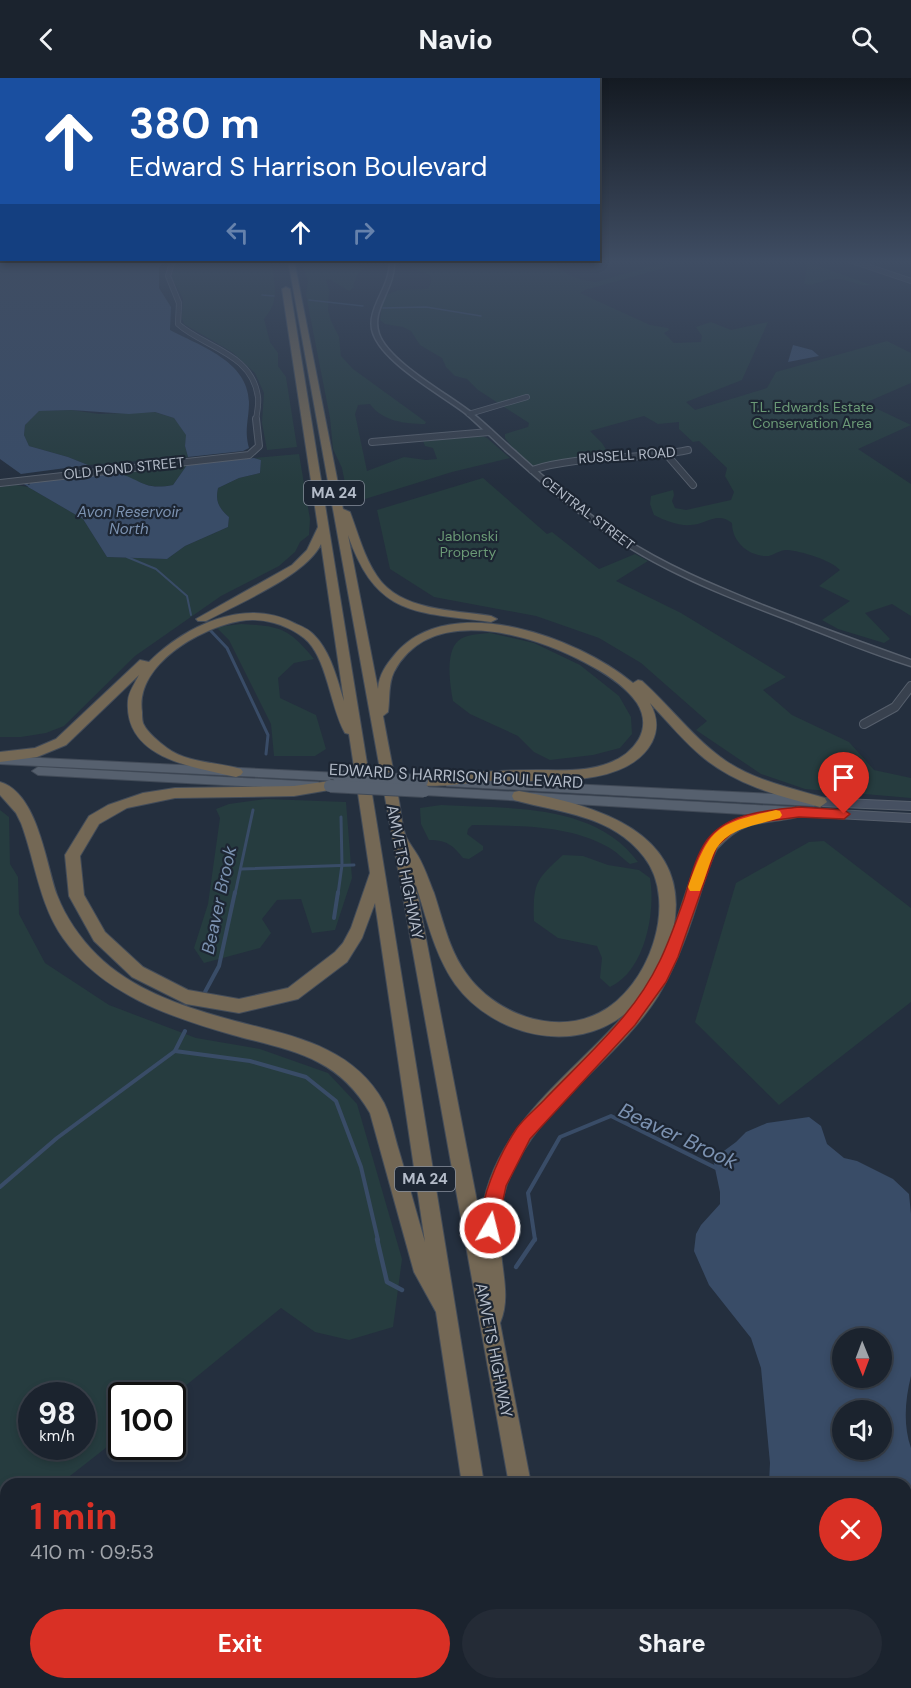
<!DOCTYPE html>
<meta charset="utf-8">
<style>
:root{--surface:#1b232e;--page:#242b36;--text:#f1f3f6;--muted:#a0a4aa;--line:#39404a;--accent:#d93025}
body{margin:0;font-family:"DM Sans",sans-serif;background:var(--page);color:var(--text);height:100vh;display:flex;flex-direction:column;font-size:22px;white-space:nowrap}
*{box-sizing:border-box;margin:0}
p{font-size:20px;color:var(--muted)}
.icon{flex:none;width:33px;height:33px;fill:none;stroke:currentColor;stroke-width:2;stroke-linecap:round;stroke-linejoin:round}
.map{position:relative;flex:1;overflow:hidden}
.details{position:absolute;left:0px;top:1400px;width:912px;height:212px;display:flex;flex-direction:column;background:var(--surface);border-radius:18px 18px 0 0;box-shadow:0 3px 9px #0003,0 0 0 2px var(--line)}
.details>*{flex:none}
.top-card{position:absolute;left:0px;top:0px;width:600px;height:183px;box-shadow:0 3px 9px #0003,0 0 0 2px var(--line);background:#1a4fa0;color:#fff;overflow:hidden}
.needle{width:39px;rotate:179deg}
.tools{position:absolute;left:832px;top:1250px;display:grid;gap:12px}
.tools a{display:grid;place-items:center;width:60px;height:60px;border-radius:50%;background:var(--surface);box-shadow:0 3px 9px #0003,0 0 0 2px var(--line);font-size:30px}
.speed{position:absolute;left:18px;top:1304px;display:flex;gap:12px;font-size:30px;font-weight:700;text-align:center}
.speed>*{display:grid;place-content:center;width:78px;height:78px;border-radius:50%;background:var(--surface);box-shadow:0 3px 9px #0003,0 0 0 2px var(--line);line-height:1}
.speed small{font-size:15px;font-weight:400}
.speed .limit{border:3px solid #111;border-radius:9px;background:#fff;color:#111}
.pin{position:absolute;display:grid;place-items:center;width:51px;height:51px;color:#fff;margin:-62px -26px;border-radius:50% 50% 50% 0;rotate:-45deg;box-shadow:0 0 6px #0007}
.pin .icon{rotate:45deg}
.me{position:absolute;width:66px;margin:-33px;rotate:8deg;stroke-linejoin:round;filter:drop-shadow(0 0 4px #0008)}
.turn{display:flex;align-items:center;gap:21px;height:126px;padding:0 30px;font-size:27px}
.turn .icon{width:78px;height:78px;stroke-width:2.5}
.turn b{display:block;font-size:42px;line-height:51px}
.lanes{display:flex;align-items:center;height:57px;padding:0 30px;background:#0003;justify-content:center;gap:30px;direction:ltr}
.lanes .off{opacity:.35}
.round{display:grid;place-items:center;flex:none;width:63px;height:63px;border-radius:32px;background:var(--page)}
.overview{display:flex;align-items:center;justify-content:space-between;height:102px;padding:0 30px}
h1{font-size:36px;font-weight:700;line-height:45px;color:var(--accent)}
.button{display:flex;gap:12px;margin-top:auto;padding:12px 30px}
.button a{flex:1;height:69px;border-radius:36px;background:var(--accent);color:#fff;font-size:24px;font-weight:700;line-height:69px;text-align:center}
.button a+a{background:var(--page);color:var(--text)}
header{display:flex;justify-content:space-between;align-items:center;height:78px;padding:0 30px;background:var(--surface);font-size:27px;font-weight:700}
.map>svg:first-child{display:block}
</style>
<header><svg class="icon" aria-label="back" viewBox="0 0 24 24"><path d="M15 5l-7 7 7 7"/></svg>Navio<svg class="icon" aria-label="search" viewBox="0 0 24 24"><circle cx="10" cy="10" r="6"/><path d="M15 15l6 6"/></svg></header>
<div class="map">
<svg width="911" height="1610" viewBox="0 0 911 1610">
<rect width="100%" height="100%" fill="#242f3e"/>
<!-- green -->
<g fill="#263c3f" fill-rule="evenodd">
<path d="M177,182H271C274,206 281,221 264,241L270,264L278,275V288L286,299L297,369L267,372L262,345L264,315L255,295L232,274L184,246L182,240L183,220L171,199Z"/>
<path d="M299,182H358L353,188L364,190L357,196L353,210L349,213L329,201L326,202L329,211L328,232L331,243L339,259L341,278L353,291L426,344L425,346C405,346 382,343 370,326L358,327L355,336L367,393L404,379L426,382L437,381L433,370L425,368L423,363L482,358L487,360L510,380L452,394L349,426L342,390L333,371L330,340L306,217L308,202Z"/>
<path d="M397,182H553C559,196 582,203 596,204L673,182H693L585,212L580,215L650,247L668,250L669,252L664,255L674,265L701,264L702,258L696,249L711,244L731,252L768,244L742,302L686,324L695,332L767,310L776,294L887,263L911,275V305L865,325L911,347L858,371L911,406V538L892,526L865,535L890,561L884,565L838,551L822,542L850,523L819,508L840,492C831,482 801,473 787,472C780,471 772,479 765,478C747,477 732,463 732,445C717,433 707,446 691,447C678,448 666,443 654,437L650,426L651,418L673,412L674,417L672,423L675,430L686,432L731,422L734,414L725,398L727,390L699,363L693,364L679,351V344L658,346L644,338L590,353L602,365L607,373L534,388L517,375L505,360V356L528,349L529,345L478,312L467,301L455,298L446,289L442,280L420,267L411,253L403,249L385,246L380,242L382,226L386,217L398,212L428,211L431,204L430,197L399,185Z"/>
<path d="M808,184L871,207C859,209 849,201 837,201C825,200 817,208 804,206Z"/>
<path d="M71,332L99,336L154,334L174,340L187,357L185,368L188,379L88,387L68,379L29,368L24,357L25,347L39,333Z"/>
<path d="M299,376L310,441L309,457L300,464L295,474L279,488L221,518L135,578L64,648L46,655L21,659H0V409L16,407L28,409L83,441L107,479L167,481L185,468L228,449L229,439C219,430 215,424 218,410L239,400L260,395L261,382L254,380Z"/>
<path d="M187,387L173,407C143,413 137,399 110,395Z"/>
<path d="M483,400L547,456L552,454L599,491L635,476L648,483L616,503L681,535L786,599L763,612L792,637L849,664L874,692L911,700V720L805,711L761,696L696,652L707,643L641,585L599,560L536,538L434,519L390,491L377,432Z"/>
<path d="M241,546C280,548 289,550 314,581L294,585L278,600L280,620L316,637L326,671L315,678H274L271,646L229,562L216,549Z"/>
<path d="M490,555L534,565L580,587L619,618L631,639L632,656L620,670L593,677L550,682L534,674L518,658L470,636L453,623C450,607 445,575 458,563C465,556 480,556 490,555Z"/>
<path d="M266,721L346,724L352,800L335,852L312,855L301,821L277,822L262,841L271,855L260,870L204,885L194,870L208,826L220,740L216,731L229,726Z"/>
<path d="M441,727C507,731 594,724 638,784L630,786C623,781 616,773 608,769C567,746 518,748 472,747L468,751L467,756L483,768V772L469,781L463,780C453,767 446,762 429,762L421,746L420,730Z"/>
<path d="M0,732L9,739L10,786L18,799L19,836L45,885L109,927L196,960L260,971L328,995L357,1026L402,1181L393,1249L349,1262L315,1254L281,1230L173,1318L122,1317L121,1358L61,1405L6,1406V1443L0,1447ZM32,1317H82V1368H32Z"/>
<path d="M824,763L911,830V924L779,1027L695,944L736,805L809,764Z"/>
<path d="M563,777L583,778L608,787L639,792L650,800C656,834 645,893 610,909L600,900L602,880L597,868L558,860L534,843C533,806 535,802 563,777Z"/>
</g>
<!-- water -->
<g fill="#394c67" fill-rule="evenodd">
<path d="M0,182H166L159,190V210L171,229L170,252C200,268 248,283 249,324C249,342 244,351 249,370L243,373L188,379L185,368L186,357L174,340L155,334L129,336L71,332L39,333L25,347L24,357L29,368L68,379L88,387L21,396L0,381Z"/>
<path d="M793,267L812,272L819,278L788,284Z"/>
<path d="M254,380L261,382L260,395L239,400L218,410C215,424 219,430 229,439L228,449L185,468L167,481L107,479L83,441L28,409L31,404C57,401 85,394 111,395C138,396 139,414 173,407L187,387Z"/>
<path d="M809,1039L821,1048L827,1066L844,1080L857,1083L893,1101L909,1116L911,1136V1298C905,1322 903,1347 911,1370V1610H851L848,1605H906V1406L769,1405L770,1385L761,1290L751,1260L709,1207L694,1173L696,1156L701,1147L720,1126V1114L713,1081L736,1064L746,1054L767,1045ZM843,1260H882V1299H843ZM843,1332H882V1371H843Z"/>
</g>
<g fill="none" stroke-linecap="round" stroke-linejoin="round">
<!-- stream-far4 -->
<g stroke="#394c67" stroke-width="1.5">
<path d="M262,217L274,218"/>
<path d="M309,222L363,228"/>
<path d="M383,230L426,229L481,238"/>
</g>
<!-- stream-far3 -->
<g stroke="#394c67" stroke-width="2">
<path d="M24,405L32,410"/>
<path d="M127,479L156,491L187,518L191,537"/>
</g>
<!-- stream-far2 -->
<g stroke="#394c67" stroke-width="3">
<path d="M210,552L227,570L268,657L266,676"/>
<path d="M241,791L354,787"/>
<path d="M235,816L253,732"/>
<path d="M338,816L342,787L341,739"/>
</g>
<!-- stream-far1 -->
<g stroke="#394c67" stroke-width="4">
<path d="M334,840L338,814"/>
<path d="M205,914L219,888L235,814"/>
<path d="M175,973L250,983L306,999L336,1023L361,1089L378,1162"/>
<path d="M0,1109L57,1060L175,973L185,953"/>
<path d="M535,1162L528,1115L560,1059L611,1038L718,1091"/>
</g>
<!-- stream -->
<g stroke="#394c67" stroke-width="4.5">
<path d="M377,1161L387,1204L402,1212"/>
<path d="M516,1189L535,1161"/>
</g>
<defs>
<g id="minor-far2">
<path d="M173,182L168,198L179,225L178,246C205,270 252,275 258,319C259,326 257,334 256,342"/>
<path d="M849,182L911,203"/>
<path d="M469,336L527,319"/>
</g>
<g id="minor-far1">
<path d="M372,364L489,354"/>
<path d="M667,377L693,407"/>
<path d="M532,392C583,376 636,383 688,372"/>
<path d="M0,405L249,377L259,368L256,341"/>
</g>
<path id="minor" d="M864,646L895,629L911,608"/>
<path id="tertiary" d="M390,182H394C396,211 370,231 379,256C389,284 448,316 472,335C487,347 501,361 516,374C550,405 584,434 622,459C665,487 711,506 757,525C808,545 860,564 911,582V588C872,576 834,560 796,545C728,519 659,493 600,450C566,427 536,399 505,372C492,360 479,347 465,335C440,316 383,285 373,255C365,231 391,210 390,182Z"/>
<g id="secondary">
<path d="M820,720L911,724V732L820,728L814,724Z"/>
<path d="M799,730L911,736V744L799,738L793,734Z"/>
</g>
<g id="primary">
<path d="M0,678L339,695L345,699L339,703L0,686Z"/>
<path d="M38,689L318,704L324,708L318,712L38,697L32,693Z"/>
<path d="M447,700L814,718L820,723L814,728L447,708L441,704Z"/>
<path d="M424,709L794,729L800,734L794,739L424,717L418,713Z"/>
</g>
<g id="motorway">
<path d="M288,182H294L343,431L350,434C358,455 364,479 377,498C400,533 454,532 491,538L497,541L491,544C416,534 376,539 348,457L378,611C379,596 386,587 396,575C451,512 579,560 633,605L638,602L642,603C671,629 694,661 726,683C756,703 791,710 825,720L827,724L820,729C780,718 739,708 705,681C685,665 668,644 650,625C657,638 659,650 652,664C626,713 536,701 490,703C473,704 431,711 417,706L415,703L417,700L436,697C470,694 503,692 537,692C560,692 587,694 609,685C633,676 654,652 637,625C625,607 603,594 584,584C531,556 430,525 394,594C388,606 390,621 388,634L383,638C388,666 394,695 399,723C401,734 402,748 406,759C409,765 414,771 418,778C425,790 429,803 434,815C443,842 449,872 466,895C494,935 553,958 599,935C648,911 680,825 644,779C612,737 561,735 514,722L512,718L514,714L519,713C594,727 694,753 673,852C704,767 697,740 799,729L806,734C800,743 761,743 748,748C735,753 726,761 717,771C708,788 703,808 697,826C687,858 675,890 658,918C615,986 536,1028 507,1106C500,1127 498,1151 501,1174C503,1198 510,1222 500,1245L531,1406H509ZM415,804C426,838 434,876 455,906C493,958 574,978 626,935C571,998 487,1052 481,1144Z"/>
<path d="M286,209L290,211L484,1406H462L436,1234L414,1194L370,1035C337,978 291,973 233,957C170,939 102,916 63,860C39,826 35,782 21,745L16,735L0,717V704C38,715 46,787 57,817C66,840 80,860 97,877C133,913 187,930 235,943C292,958 353,968 384,1025C391,1039 394,1057 399,1073C408,1103 416,1134 425,1164L375,825L362,860L347,884L298,921L239,935L186,926L132,899L94,863L69,818L65,777L89,738L108,727L143,715L175,710L294,708L330,703L337,708L335,711L294,718L175,720L127,730L99,746L80,778L84,817L105,854L143,889L188,912L239,921L288,910L335,874L343,865L351,850L370,795L349,656L345,655C330,629 327,578 304,560C287,546 261,539 240,543C200,550 135,587 142,634C142,638 142,644 144,647C147,654 160,665 167,670C187,685 217,684 241,691L243,694L241,697L236,699C194,689 124,681 128,623C128,615 135,605 139,597L66,667L37,679L0,684V674L35,670L56,661L140,582L149,584C185,548 245,519 294,545C301,548 309,551 314,557C331,574 337,601 344,623L321,466C307,497 237,526 206,543H198L196,541L292,487L307,472L318,449L282,211Z"/>
<path d="M491,1605H517L518,1610H492Z"/>
<path d="M545,1605H571L572,1610H546Z"/>
</g>
</defs>
<!-- minor-far2 casing -->
<use href="#minor-far2" stroke="#565f6c" stroke-width="6"/>
<!-- minor-far1 casing -->
<use href="#minor-far1" stroke="#565f6c" stroke-width="8"/>
<!-- minor casing -->
<use href="#minor" stroke="#565f6c" stroke-width="10"/>
<!-- tertiary casing -->
<use href="#tertiary" stroke="#565f6c" stroke-width="3"/>
<!-- secondary casing -->
<use href="#secondary" stroke="#565f6c" stroke-width="2"/>
<!-- primary casing -->
<use href="#primary" stroke="#414a57" stroke-width="2"/>
<!-- motorway casing -->
<use href="#motorway" stroke="#434c59" stroke-width="2"/>
<!-- minor-far2 -->
<use href="#minor-far2" stroke="#38414e" stroke-width="4.5"/>
<!-- minor-far1 -->
<use href="#minor-far1" stroke="#38414e" stroke-width="6"/>
<!-- minor -->
<use href="#minor" stroke="#38414e" stroke-width="8"/>
<!-- tertiary -->
<use href="#tertiary" fill="#38414e" fill-rule="evenodd"/>
<!-- secondary -->
<use href="#secondary" fill="#465061" fill-rule="evenodd"/>
<!-- primary -->
<use href="#primary" fill="#56606e" fill-rule="evenodd"/>
<!-- motorway -->
<use href="#motorway" fill="#746855" fill-rule="evenodd"/>
<defs>
<g id="primary-bridge">
<path d="M339,699L422,703"/>
<path d="M330,708L424,713"/>
</g>
</defs>
<!-- primary-bridge casing -->
<use href="#primary-bridge" stroke="#414a57" stroke-width="14" stroke-linecap="butt"/>
<!-- primary-bridge -->
<use href="#primary-bridge" stroke="#56606e" stroke-width="12"/>
</g>
<!-- sky -->
<linearGradient id="sky" x2="0" y2="1"><stop stop-color="#141a22"/><stop offset="0.45" stop-color="#3f4d63"/><stop offset="1" stop-color="#3f4d63" stop-opacity="0"/></linearGradient>
<rect width="911" height="407" fill="url(#sky)"/>
<!-- route -->
<path fill="#d93025" stroke="#8d1f18" stroke-width="1.5" d="M799,729L844,732L850,736L844,741L799,739L753,745L735,752L717,768L678,879L666,904L635,947L530,1061L506,1108L496,1156L490,1158L484,1156C473,1130 502,1072 517,1050C525,1039 537,1030 546,1020C572,993 600,967 624,938C656,900 668,867 684,821C690,802 695,779 707,762C728,734 767,733 799,729Z"/>
<!-- slow -->
<path fill="#f59e0b" d="M776,732L780,733L782,737L780,740C755,748 725,749 713,777C708,789 705,801 700,813H690L688,809C710,750 714,746 776,732Z"/>
<g text-anchor="middle" dominant-baseline="central" stroke-width="4.5" stroke-linejoin="round" paint-order="stroke">
<!-- far-park labels -->
<g font-size="14" fill="#6b9a76" stroke="#1d2633">
<text x="812" y="329">T.L. Edwards Estate<tspan x="812" dy="16">Conservation Area</tspan></text>
<text x="468" y="458">Jablonski<tspan x="468" dy="16">Property</tspan></text>
</g>
<!-- far-street labels -->
<g font-size="14" fill="#b4bcc9" stroke="#1d2633">
<text transform="translate(627 377) rotate(-4)">RUSSELL ROAD</text>
<text transform="translate(124 390) rotate(-6)">OLD POND STREET</text>
<text transform="translate(588 435) rotate(37)">CENTRAL STREET</text>
</g>
<!-- shield labels -->
<g fill="#1d2633" stroke="#878f9c" stroke-width="1.5">
<rect x="304" y="403" width="60" height="24" rx="4.5"/>
<rect x="395" y="1089" width="60" height="24" rx="4.5"/>
</g>
<g font-size="15" font-weight="bold" fill="#b4bcc9">
<text x="334" y="415">MA 24</text>
<text x="425" y="1101">MA 24</text>
</g>
<!-- far-water labels -->
<g font-size="15" font-style="italic" fill="#7c92b1" stroke="#1d2633">
<text x="129" y="434">Avon Reservoir<tspan x="129" dy="17">North</tspan></text>
</g>
<!-- street labels -->
<g font-size="16" fill="#b4bcc9" stroke="#1d2633">
<text transform="translate(456 698) rotate(3)">EDWARD S HARRISON BOULEVARD</text>
<text transform="translate(405 794) rotate(79)">AMVETS HIGHWAY</text>
<text transform="translate(494 1272) rotate(79)">AMVETS HIGHWAY</text>
</g>
<!-- water labels -->
<g font-size="18" font-style="italic" fill="#7c92b1" stroke="#1d2633">
<text transform="translate(219 822) rotate(-78)">Beaver Brook</text>
</g>
<!-- near-water labels -->
<g font-size="21" font-style="italic" fill="#7c92b1" stroke="#1d2633">
<text transform="translate(678 1058) rotate(25)">Beaver Brook</text>
</g>
</g>
</svg>
<div class="tools">
<a><svg class="needle" viewBox="-14 -14 28 28"><path d="M0-13l5 13h-10z" fill="#e53935"/><path d="M0 13l5-13h-10z" fill="#a0a4aa"/></svg></a>
<a><svg class="icon" aria-label="sound" viewBox="0 0 24 24"><path d="M4 9h4l5-4v14l-5-4H4zM17 9q2 3 0 6"/></svg></a>
</div>
<div class="speed"><div>98<small>km/h</small></div><div class="limit">100</div></div>
<div class="pin" style="left:844px;top:736px;background:#d93025"><svg class="icon" aria-label="arrive" viewBox="0 0 24 24"><path d="M6 21V4h12l-3 4 3 4H6"/></svg></div>
<svg class="me" style="left:490px;top:1150px" viewBox="-20 -20 40 40"><circle r="17" fill="#d93025" stroke="#fff" stroke-width="3"/><path d="M0-11L8 9 0 5-8 9z" fill="#fff"/></svg>
<div class="top-card">
<div class="turn"><svg class="icon" aria-label="ahead" viewBox="0 0 24 24"><path d="M12 20V5M6 11l6-6 6 6"/></svg><div><b>380 m</b>Edward S Harrison Boulevard</div></div>
<div class="lanes"><svg class="icon off" aria-label="left" viewBox="0 0 24 24"><path d="M17 20v-9H6M10 6l-5 5 5 5"/></svg><svg class="icon" aria-label="ahead" viewBox="0 0 24 24"><path d="M12 20V5M6 11l6-6 6 6"/></svg><svg class="icon off" aria-label="right" viewBox="0 0 24 24"><path d="M7 20v-9h11M14 6l5 5-5 5"/></svg></div>
</div>
<section class="details">
<div class="overview"><div><h1>1 min</h1><p>410 m · 09:53</p></div><a class="round" style="background:#d93025;color:#fff"><svg class="icon" aria-label="close" viewBox="0 0 24 24"><path d="M6 6l12 12M18 6L6 18"/></svg></a></div>
<div class="button"><a>Exit</a><a>Share</a></div>
</section>
</div>
